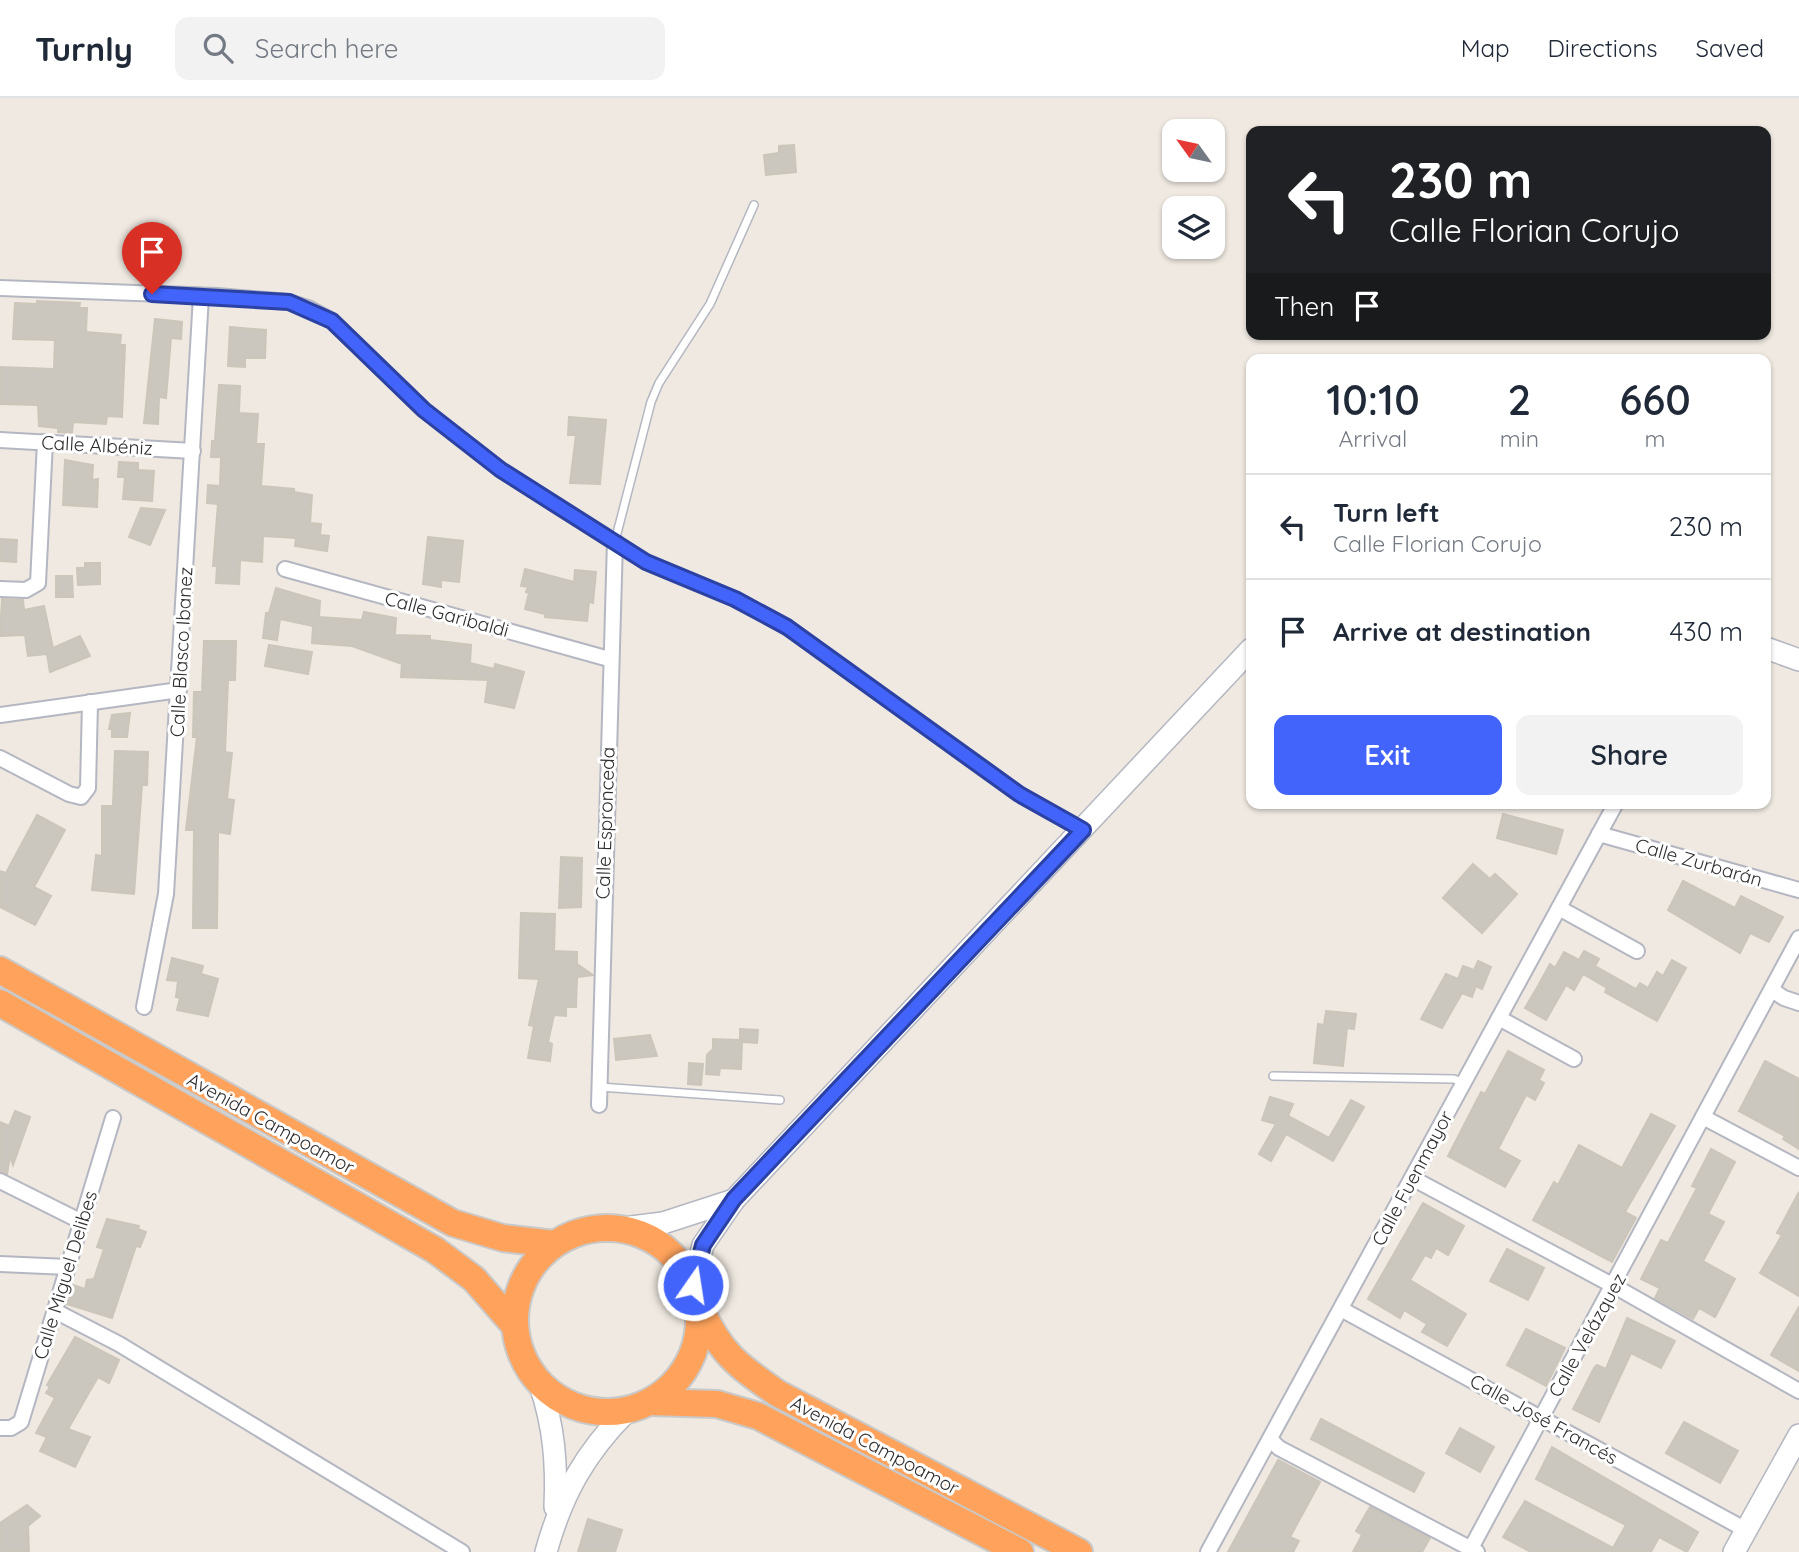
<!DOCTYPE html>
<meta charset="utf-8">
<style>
:root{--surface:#fff;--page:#f2f2f3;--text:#1f2937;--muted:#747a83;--line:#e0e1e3;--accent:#4264fb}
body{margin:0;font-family:Quicksand,sans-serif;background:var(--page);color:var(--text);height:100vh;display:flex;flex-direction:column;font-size:26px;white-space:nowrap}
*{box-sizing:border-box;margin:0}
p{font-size:23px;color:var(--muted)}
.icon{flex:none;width:38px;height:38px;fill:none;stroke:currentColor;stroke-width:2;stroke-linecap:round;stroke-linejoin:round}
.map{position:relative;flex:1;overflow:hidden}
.details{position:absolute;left:1246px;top:256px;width:525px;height:455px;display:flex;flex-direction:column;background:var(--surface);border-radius:14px;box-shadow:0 2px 5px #0004}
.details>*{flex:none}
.banner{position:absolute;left:1246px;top:28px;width:525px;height:214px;border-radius:14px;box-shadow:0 2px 5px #0004;background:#202124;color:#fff;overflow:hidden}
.needle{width:46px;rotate:303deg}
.fabs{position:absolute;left:1162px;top:21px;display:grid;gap:14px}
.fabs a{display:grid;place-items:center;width:63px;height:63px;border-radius:14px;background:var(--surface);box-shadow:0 2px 5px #0004;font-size:35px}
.pin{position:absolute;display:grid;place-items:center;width:60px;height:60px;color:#fff;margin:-72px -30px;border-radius:50% 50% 50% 0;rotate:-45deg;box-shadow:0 0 7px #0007}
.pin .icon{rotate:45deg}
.me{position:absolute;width:77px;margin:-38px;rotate:13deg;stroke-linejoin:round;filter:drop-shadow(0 0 5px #0008)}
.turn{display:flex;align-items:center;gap:24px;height:147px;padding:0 28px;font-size:32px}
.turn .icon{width:91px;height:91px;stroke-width:2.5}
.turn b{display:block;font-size:49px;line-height:60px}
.then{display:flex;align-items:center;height:66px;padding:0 28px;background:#0003;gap:14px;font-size:26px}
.eta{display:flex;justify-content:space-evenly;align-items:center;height:119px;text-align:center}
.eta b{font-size:42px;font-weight:600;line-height:49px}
.button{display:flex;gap:14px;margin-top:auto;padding:14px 28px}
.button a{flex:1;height:80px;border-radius:14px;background:var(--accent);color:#fff;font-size:28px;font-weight:600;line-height:80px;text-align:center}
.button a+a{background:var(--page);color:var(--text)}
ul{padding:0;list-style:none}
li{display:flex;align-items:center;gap:21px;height:105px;padding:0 28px;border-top:2px solid var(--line)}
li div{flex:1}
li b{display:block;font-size:26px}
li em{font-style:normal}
header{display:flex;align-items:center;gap:42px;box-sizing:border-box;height:98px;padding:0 35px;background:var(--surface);border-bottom:2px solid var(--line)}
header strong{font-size:33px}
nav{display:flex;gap:38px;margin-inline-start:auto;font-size:24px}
.search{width:490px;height:63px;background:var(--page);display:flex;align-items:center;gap:18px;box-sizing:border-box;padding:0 24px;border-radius:14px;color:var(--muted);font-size:26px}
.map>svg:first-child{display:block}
</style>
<header>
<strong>Turnly</strong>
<div class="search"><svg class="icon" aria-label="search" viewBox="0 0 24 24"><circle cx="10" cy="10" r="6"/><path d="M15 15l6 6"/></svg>Search here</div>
<nav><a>Map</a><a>Directions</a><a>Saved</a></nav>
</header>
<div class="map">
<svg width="1799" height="1454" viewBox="0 0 1799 1454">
<rect width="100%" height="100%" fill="#efe9e1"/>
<!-- building -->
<g fill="#cbc7bf" stroke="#cbc5ba" stroke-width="2">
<path d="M794,47L796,74L766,77L764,57L779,55V48Z"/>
<path d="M37,203L80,205L79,210H87L86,234L121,237L120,247H125L122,319L107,318L106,326L73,324L72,335L58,334V330L39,328L38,307L0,306V269L54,271L55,242L13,241L15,205L37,206Z"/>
<path d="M155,221L182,224L181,241L171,240L166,300L159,299L158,326L144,325Z"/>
<path d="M230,229L266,232L265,260H245V269L228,268Z"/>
<path d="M219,287L240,288L239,315L258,316L256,346H264L261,388L294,391V394L312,397L310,425L321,426L320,437L329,438L327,453L295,448L296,440L263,438L262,464L240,462L239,486L216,485L217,468H213L218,406L207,405L208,387L220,388L221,359H211L212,343H215Z"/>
<path d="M569,319L606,322L600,386L570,385L576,337H568Z"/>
<path d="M65,362L93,367L92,382L98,381L97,409L63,407Z"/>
<path d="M119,364L138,365V372L154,373L152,403L123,401L125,379H118Z"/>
<path d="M141,410L165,412L150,447L129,439Z"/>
<path d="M428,439L463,443L459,484L441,482V489L423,486Z"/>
<path d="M0,441L17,442L16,464L0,463Z"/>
<path d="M85,465H100V486L78,487L77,470H85Z"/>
<path d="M525,471L574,484L575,472L596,474L593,505L589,504L587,523L545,519V516L525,511L529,495L526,494L528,489L521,488Z"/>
<path d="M56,478H72L73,499H56Z"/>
<path d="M276,490L320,503L319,519L362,522L364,514L396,520L395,537L430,538V542L471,547L470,565L494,571L495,566L524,574L514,610L485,604L488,582L401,579L402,566L352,548L312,545L313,528L280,521L277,542L263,540L266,515H269Z"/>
<path d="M2,501L23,502L24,512L44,508L53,550L80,538L90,558L50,574L47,556L28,558L25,537L0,538Z"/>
<path d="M204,543H236L235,582H228L225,654L232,655L227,701L234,702L230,736L218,734L217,830H193L194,732H186L197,639H193L194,594H202Z"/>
<path d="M269,547L312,554L308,576L265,568Z"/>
<path d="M130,615L127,639H112V631H109L112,617Z"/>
<path d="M115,653L148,654L147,687H142L134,796L92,792L96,757L102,758V708H113Z"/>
<path d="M1503,716L1563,732L1556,756L1497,740Z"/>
<path d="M37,717L65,732L34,789L51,798L35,827L0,809V773L6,775Z"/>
<path d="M561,759L582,760L581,809L559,810Z"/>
<path d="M1473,766L1490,781L1495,776L1517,796L1482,835L1443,800Z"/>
<path d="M1683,783L1735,810L1741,798L1783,819L1769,844L1750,835L1740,855L1668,812Z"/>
<path d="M521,815L555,816L554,853L577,854V866L593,877L577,879L576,909H566V918L554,917L548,944L552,946L550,963L528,960L534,928L529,927L539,881L519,880Z"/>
<path d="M1584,853L1599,861L1595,868L1636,891L1640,885L1648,890L1657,874L1663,878L1672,862L1686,870L1657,923L1605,894L1607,890L1583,876L1574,892L1566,887L1546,922L1525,910L1538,888L1543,891L1539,886L1550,866L1555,870L1564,854L1579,862Z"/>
<path d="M172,860L203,868L201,876L218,881L208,918L177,912L180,900L176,899L178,883L167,882Z"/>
<path d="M1478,863L1491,869L1482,891L1476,888L1472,899L1462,895L1442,930L1421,921L1446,876L1458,881L1463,868L1474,872Z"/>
<path d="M1326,913L1356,916L1354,931L1347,930L1343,968L1314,965L1318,926L1324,927Z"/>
<path d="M740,931L758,932L757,945L742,944L741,971L720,970L719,977L706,976L707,957L713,951V941L740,942Z"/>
<path d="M650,937L657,958L616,962L614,941Z"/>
<path d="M1508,953L1544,972L1539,982L1544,985L1535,1002L1526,997L1498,1051L1520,1063L1505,1089L1448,1058L1481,994L1485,996Z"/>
<path d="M1765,963L1799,981V1051L1783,1041L1785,1038L1739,1013Z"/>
<path d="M689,965L703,966L701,987L688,986Z"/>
<path d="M1270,999L1293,1006L1288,1018L1329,1040L1351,1002L1364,1009L1333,1063L1286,1036L1271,1063L1259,1056L1276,1026L1262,1022Z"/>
<path d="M15,1013L30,1019L13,1067L10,1058L7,1076L0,1073V1024L9,1028Z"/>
<path d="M1651,1016L1675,1028L1625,1114L1636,1120L1612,1164L1533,1122L1554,1084L1558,1087L1579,1047L1622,1070Z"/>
<path d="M1711,1051L1735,1064L1708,1116L1724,1124L1703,1163L1735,1181L1715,1219L1699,1210L1693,1221L1655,1200L1660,1190L1641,1181L1661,1142L1668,1145L1697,1090L1692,1088Z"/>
<path d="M1799,1094V1198L1760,1175L1782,1137L1777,1135Z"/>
<path d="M1423,1105L1464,1128L1448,1157L1436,1150L1431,1160L1425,1157L1410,1182L1466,1216L1447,1248L1422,1234L1427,1226L1404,1212L1400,1220L1368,1201Z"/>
<path d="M107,1121L139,1128L138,1131L146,1134L140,1149L136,1148L112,1220L67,1206L73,1187L85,1191L87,1182L94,1181L104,1151L97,1149Z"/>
<path d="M1507,1151L1544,1170L1528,1202L1490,1183Z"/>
<path d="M1799,1209V1273L1771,1257Z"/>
<path d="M1627,1220L1675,1243L1661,1270L1631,1255L1599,1324L1573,1311L1594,1270L1597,1267L1606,1271Z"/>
<path d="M1526,1231L1565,1250L1546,1288L1507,1267Z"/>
<path d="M75,1239L119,1262L109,1285L98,1279L68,1331L90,1339L75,1369L40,1353L47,1339L36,1335L55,1300L46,1295L50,1289L47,1287Z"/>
<path d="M1321,1321L1424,1375L1414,1394L1311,1341Z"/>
<path d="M1684,1324L1738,1353L1720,1385L1666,1355Z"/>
<path d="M1460,1330L1494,1349L1480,1374L1446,1355Z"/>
<path d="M1552,1349L1698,1434L1687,1454L1659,1439L1651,1454H1531L1503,1439L1525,1403L1613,1450L1626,1427L1536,1381Z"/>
<path d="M1278,1362L1320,1384L1290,1439L1299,1443L1293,1454H1228Z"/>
<path d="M27,1407L40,1418L28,1428L29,1454H0V1425Z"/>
<path d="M1370,1409L1430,1440L1422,1454H1353L1362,1437L1356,1433Z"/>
<path d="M588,1421L622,1432L615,1454H578Z"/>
</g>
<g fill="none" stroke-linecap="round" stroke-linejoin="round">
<defs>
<g id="lane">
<path d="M615,443L651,304L659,285L710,206L754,107"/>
<path d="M1273,978L1454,981L1464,985"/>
<path d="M600,989L780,1002"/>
</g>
<g id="street">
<path d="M0,190L217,198L289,204L308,210L332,223L424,312L501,372L646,464L735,501L787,529L1019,696L1083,732"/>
<path d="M0,342L193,353"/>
<path d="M285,471L609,561"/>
<path d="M0,491L26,492L38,485L45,344"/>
<path d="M0,617L179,592"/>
<path d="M0,660L69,696L81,699L88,690L90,604"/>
<path d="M1599,736L1799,792"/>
<path d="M1559,810L1637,853"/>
<path d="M1772,892L1784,900L1799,905"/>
<path d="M144,909L166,796L201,198"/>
<path d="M1499,920L1574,961"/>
<path d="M599,1007L615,443"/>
<path d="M1703,1019L1799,1070"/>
<path d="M1412,1080L1614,1188L1799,1293"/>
<path d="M0,1083L82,1124"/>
<path d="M0,1166L68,1169"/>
<path d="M1341,1211L1746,1432"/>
<path d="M55,1213L119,1246L462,1454"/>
<path d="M0,1330H11L21,1324L113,1020"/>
<path d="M1270,1341L1279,1350L1477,1454"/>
<path d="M1208,1454L1616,705"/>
<path d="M1469,1454L1799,840"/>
</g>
<g id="secondary">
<path d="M1766,550L1799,562"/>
<path d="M623,1130L663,1125L734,1102"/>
<path d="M693,1187L703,1147L734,1102L1251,551"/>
<path d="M540,1287C554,1328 557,1366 555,1409"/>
<path d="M546,1454C562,1396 585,1355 627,1313"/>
<path d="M1734,1454L1799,1337"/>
</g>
<g id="highway">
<path d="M0,872L453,1125L503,1140L554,1146"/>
<path d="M0,905L435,1152L474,1181L515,1228"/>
<circle cx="607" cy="1222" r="92"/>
<path d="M700,1210C721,1256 737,1267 777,1295L1079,1454"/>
<path d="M650,1304L717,1306L758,1318L1020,1454"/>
</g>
</defs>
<!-- lane casing -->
<use href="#lane" stroke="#b4b7c1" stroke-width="10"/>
<!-- street casing -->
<use href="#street" stroke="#b4b7c1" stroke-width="18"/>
<!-- secondary casing -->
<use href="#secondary" stroke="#b4b7c1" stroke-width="24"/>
<!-- highway casing -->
<use href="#highway" stroke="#c9c9c9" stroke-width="30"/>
<!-- lane -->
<use href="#lane" stroke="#fff" stroke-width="7"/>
<!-- street -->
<use href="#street" stroke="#fff" stroke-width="14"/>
<!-- secondary -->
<use href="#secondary" stroke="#fff" stroke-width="21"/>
<!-- highway -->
<use href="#highway" stroke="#ffa35c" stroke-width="26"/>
</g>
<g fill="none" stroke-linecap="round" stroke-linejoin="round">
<defs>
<path id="route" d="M152,196L289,204L332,223L424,312L501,372L646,464L735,501L787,529L1019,696L1083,732L734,1101L703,1147L693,1187"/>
</defs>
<!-- route casing -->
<use href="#route" stroke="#2b41a3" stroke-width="18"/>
<!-- route -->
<use href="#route" stroke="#4264fb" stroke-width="12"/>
</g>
<g text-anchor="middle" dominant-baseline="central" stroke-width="6" stroke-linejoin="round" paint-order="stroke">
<!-- street labels -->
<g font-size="19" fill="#2e2e2e" stroke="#fff">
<text transform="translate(97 347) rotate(3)">Calle Albéniz</text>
<text transform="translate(447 516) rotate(15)">Calle Garibaldi</text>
<text transform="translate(181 554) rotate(-87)">Calle Blasco Ibanez</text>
<text transform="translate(605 725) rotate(-88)">Calle Espronceda</text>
<text transform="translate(1699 764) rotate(16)">Calle Zurbarán</text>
<text transform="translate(271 1025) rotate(29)">Avenida Campoamor</text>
<text transform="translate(1412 1080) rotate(-62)">Calle Fuenmayor</text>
<text transform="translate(65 1177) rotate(-73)">Calle Miguel Delibes</text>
<text transform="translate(1587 1237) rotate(-61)">Calle Velázquez</text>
<text transform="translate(1544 1321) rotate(29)">Calle José Francés</text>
<text transform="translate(875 1347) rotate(28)">Avenida Campoamor</text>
</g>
</g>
</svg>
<div class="fabs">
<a><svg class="needle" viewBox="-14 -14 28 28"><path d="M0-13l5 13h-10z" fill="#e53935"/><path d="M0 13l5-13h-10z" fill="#747a83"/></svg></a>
<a><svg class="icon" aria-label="layers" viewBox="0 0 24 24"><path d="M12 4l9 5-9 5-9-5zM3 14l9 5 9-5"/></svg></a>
</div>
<div class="pin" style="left:152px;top:196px;background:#d93025"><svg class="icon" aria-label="arrive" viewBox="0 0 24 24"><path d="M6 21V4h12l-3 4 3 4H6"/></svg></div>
<svg class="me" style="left:693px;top:1187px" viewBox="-20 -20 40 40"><circle r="17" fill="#4264fb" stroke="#fff" stroke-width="3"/><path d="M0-11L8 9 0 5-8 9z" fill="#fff"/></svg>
<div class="banner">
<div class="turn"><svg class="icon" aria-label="left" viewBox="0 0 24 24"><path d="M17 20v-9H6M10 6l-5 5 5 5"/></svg><div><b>230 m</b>Calle Florian Corujo</div></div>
<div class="then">Then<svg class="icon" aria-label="arrive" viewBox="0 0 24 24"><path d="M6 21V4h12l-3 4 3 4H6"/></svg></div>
</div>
<section class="details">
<div class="eta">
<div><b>10:10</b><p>Arrival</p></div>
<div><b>2</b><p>min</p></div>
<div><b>660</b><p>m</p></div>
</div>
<ul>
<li><svg class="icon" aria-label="left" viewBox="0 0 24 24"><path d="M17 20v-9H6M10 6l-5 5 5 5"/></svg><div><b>Turn left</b><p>Calle Florian Corujo</p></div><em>230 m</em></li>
<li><svg class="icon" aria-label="arrive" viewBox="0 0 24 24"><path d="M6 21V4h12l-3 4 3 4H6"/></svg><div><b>Arrive at destination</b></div><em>430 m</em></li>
</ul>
<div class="button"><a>Exit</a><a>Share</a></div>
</section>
</div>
